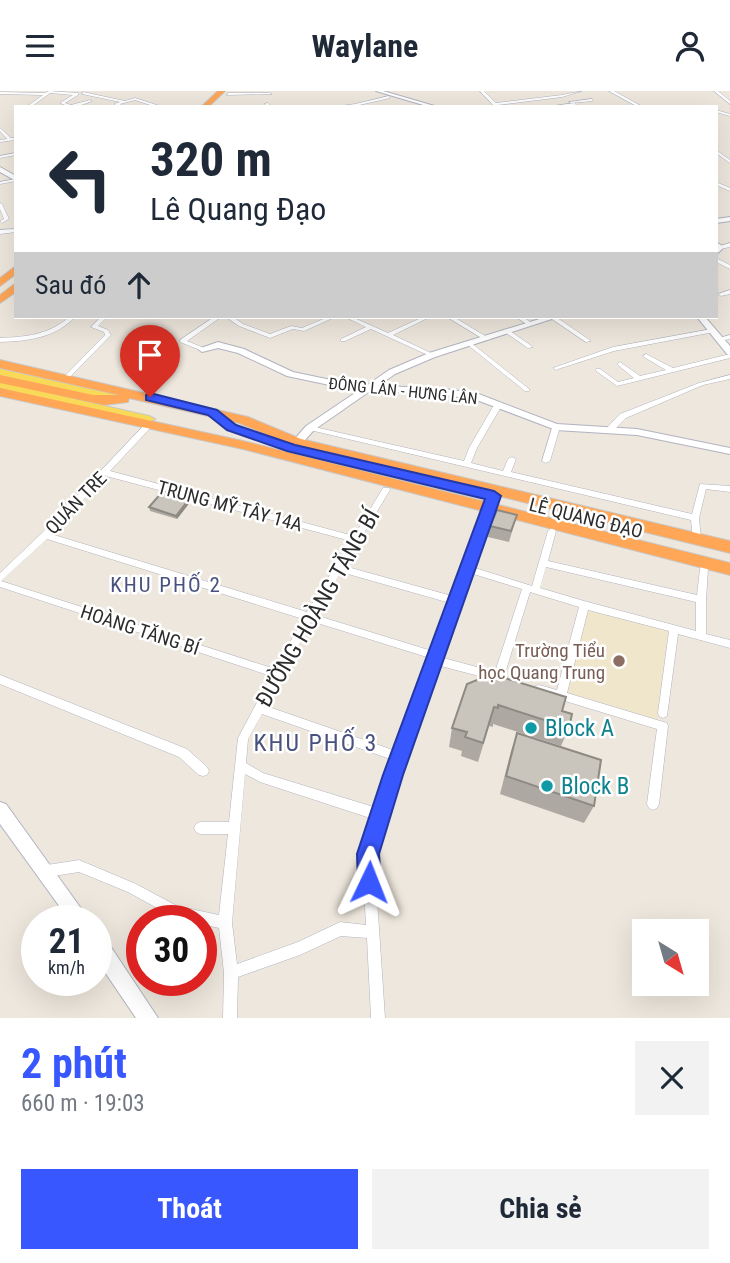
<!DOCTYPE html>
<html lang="vi">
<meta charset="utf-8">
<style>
:root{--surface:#fff;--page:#f2f2f3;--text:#1f2937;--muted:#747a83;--accent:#3957ff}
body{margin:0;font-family:"Roboto Condensed",sans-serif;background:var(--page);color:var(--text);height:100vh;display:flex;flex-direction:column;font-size:26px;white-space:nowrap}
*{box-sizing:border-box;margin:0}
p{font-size:23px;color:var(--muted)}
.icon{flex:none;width:38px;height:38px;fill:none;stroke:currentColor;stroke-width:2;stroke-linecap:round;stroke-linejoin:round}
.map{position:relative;height:927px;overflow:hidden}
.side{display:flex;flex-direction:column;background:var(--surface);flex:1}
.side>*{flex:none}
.top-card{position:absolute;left:14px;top:14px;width:704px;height:214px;border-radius:0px;box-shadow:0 7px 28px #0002;background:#fff;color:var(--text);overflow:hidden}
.needle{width:46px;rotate:143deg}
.fabs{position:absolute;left:632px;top:828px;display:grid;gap:14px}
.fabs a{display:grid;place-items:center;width:77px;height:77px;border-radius:0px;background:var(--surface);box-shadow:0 7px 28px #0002;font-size:35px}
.speed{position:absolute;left:21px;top:814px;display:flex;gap:14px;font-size:35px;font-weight:700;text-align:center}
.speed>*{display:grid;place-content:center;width:91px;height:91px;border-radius:50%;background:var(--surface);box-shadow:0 7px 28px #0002;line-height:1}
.speed small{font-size:18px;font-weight:400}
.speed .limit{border:10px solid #d22;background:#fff;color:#111}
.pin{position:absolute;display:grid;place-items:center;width:60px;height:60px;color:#fff;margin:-72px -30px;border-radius:50% 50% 50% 0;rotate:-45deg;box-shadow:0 0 7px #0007}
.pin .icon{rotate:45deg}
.me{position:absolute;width:77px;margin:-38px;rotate:2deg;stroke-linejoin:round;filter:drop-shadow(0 0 5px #0008)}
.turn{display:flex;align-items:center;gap:24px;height:147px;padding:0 21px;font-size:32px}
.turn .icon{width:91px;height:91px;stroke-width:2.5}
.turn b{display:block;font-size:49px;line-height:60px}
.then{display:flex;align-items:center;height:66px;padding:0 21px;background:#0003;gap:14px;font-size:26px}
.round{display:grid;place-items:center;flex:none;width:74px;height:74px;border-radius:0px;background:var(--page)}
.head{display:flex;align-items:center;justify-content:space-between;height:119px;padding:0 21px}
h1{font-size:42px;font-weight:700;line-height:52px;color:var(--accent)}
.button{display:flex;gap:14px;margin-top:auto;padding:14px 21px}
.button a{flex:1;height:80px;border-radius:0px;background:var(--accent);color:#fff;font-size:28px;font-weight:700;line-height:80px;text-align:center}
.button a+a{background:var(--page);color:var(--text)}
header{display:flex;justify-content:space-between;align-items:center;height:91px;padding:0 21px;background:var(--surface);font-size:32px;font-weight:700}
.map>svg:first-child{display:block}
</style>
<header><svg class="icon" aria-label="menu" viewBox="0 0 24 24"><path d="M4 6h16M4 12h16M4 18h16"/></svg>Waylane<svg class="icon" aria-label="person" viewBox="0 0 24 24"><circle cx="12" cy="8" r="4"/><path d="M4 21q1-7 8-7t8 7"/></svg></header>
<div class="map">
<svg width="730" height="927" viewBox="0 0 730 927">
<rect width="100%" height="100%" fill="#eee7dd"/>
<!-- education -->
<path fill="#f0e6cc" d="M585,515L668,539L657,629L566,601Z"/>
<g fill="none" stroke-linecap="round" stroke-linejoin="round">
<defs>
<g id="street">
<path d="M49,0L78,2V4L65,12L71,14L90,9L92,10C80,15 72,18 60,12L73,4L50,2L31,16H26L43,4L0,3V1L45,2Z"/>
<path d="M480,0H484L496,12L562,4L582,0L562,6L498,14L500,16L493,14Z"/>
<path d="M609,0H614L643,16H638Z"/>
<path d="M714,0H718L730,10V13Z"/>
<path d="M83,1L125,10L135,7L163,16H156L135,9L120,13L125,16H119L114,13L120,11L82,3Z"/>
<path d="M228,2H270L272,3L227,4Z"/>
<path d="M389,5L390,7L355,15L334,16L355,13Z"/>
<path d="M592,8L593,10L571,12L569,11Z"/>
<path d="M267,12H268L271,16H267L265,13Z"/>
<path d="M575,12L576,14L551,16L553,15Z"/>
<path d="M232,15H234L235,16H230Z"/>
<path d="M716,19L730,23V25L716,21Z"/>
<path d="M0,37L11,47H16V49L0,51V49L7,48L0,40Z"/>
<path d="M716,59L730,69V72L716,62Z"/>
<path d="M16,62V64L0,67V65Z"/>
<path d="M16,88V90L0,93V91Z"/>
<path d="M716,91L730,97V100L716,94Z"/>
<path d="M0,112L2,113L9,128L2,132L0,130L4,128L0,118Z"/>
<path d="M16,138V141L0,143V139Z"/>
<path d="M730,152V156L720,158L717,156Z"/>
<path d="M716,167L730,174V178L716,171Z"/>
<path d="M730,199V203L721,205L718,203Z"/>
<path d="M69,226H75C55,247 28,250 0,251V247C25,246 49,244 69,226Z"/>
<path d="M101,226H107L98,235L108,239L111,244L68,288H64V286L105,244L104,241L91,236Z"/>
<path d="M214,226H221L187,250L204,257V259H200L180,251V249Z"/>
<path d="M226,226H233L243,233L270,243L291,235L302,237L328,226H335L304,240L293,238L270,247L239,235Z"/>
<path d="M345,226H352L388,242L423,226H430L393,244L435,264L434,265H430L371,238L345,250H341V248L366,236Z"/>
<path d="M447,226H454L490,248L485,249Z"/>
<path d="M516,226H523L533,233L528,234Z"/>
<path d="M549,226H556L591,250L586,251Z"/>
<path d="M712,238L715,240L714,241L614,260L558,278L556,279L553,277L613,256Z"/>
<path d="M506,240H510L533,256L528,257L506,242Z"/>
<path d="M730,244V248L719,250L716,248Z"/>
<path d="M470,251L529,298V300H525L468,254V252Z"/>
<path d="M646,263L673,277L730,263V267L617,295L595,279L596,278H600L618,291L634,287L618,274L617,273L620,271L640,285L666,279L644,266L643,265Z"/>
<path d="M730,284V288L703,294L626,327L611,342H605L604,340L620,323L699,292Z"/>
<path d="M498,312L502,314L477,357L471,372L503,380L508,368L512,366L516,368L511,381L692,423L700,393L730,395V401L706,398L699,427L701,448L697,451L693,448L691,429L310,339L306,337L310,335L464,370L469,357L494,314Z"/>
<path d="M147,331H153L154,333L110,380L354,445L383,397H389L390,399L344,475L452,505L491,400L495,397L499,400L472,476L532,495L548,440L552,437L556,440L548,470L697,504L700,478L701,476H707L708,478L706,509V543L730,549V557L678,543L667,625L663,627L659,625L658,622L669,540L588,519L567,602L667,632L668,635L659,713L657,717L653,719L649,717L647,713L657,638L539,602L535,601L534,598L535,595L539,594L557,599L579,516L530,501L503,589L498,590L437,574L405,666L374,763L385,927H371L367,847L341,845L300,864L238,886L237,927H223L224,882L219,837L201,833V830H184L175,827L128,801L79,781L47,786L43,784L41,780L43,776L47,774L79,769L136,793L177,815L219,824L228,743H200L196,741L194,737L196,733L200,731H229L238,647L271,585L0,496V482L42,442ZM106,384V385L351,450L307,521L51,443ZM47,448L303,528L275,578L1,490ZM546,476L696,511V540L584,510L540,497ZM341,481L450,512L432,560L315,524ZM470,482L522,498L495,581L440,566ZM311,530L430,567L396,660L266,615L280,588L284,587L285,584L284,582ZM262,623L393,669L377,717L263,682L246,672L248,648ZM245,683L260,691L373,728L362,763L366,834L340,831L298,851L237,873L232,832Z"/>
<path d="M553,334H556L560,336L550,370L546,372L542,370Z"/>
<path d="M0,584L187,658L207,676L209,680L207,684L203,685L199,684L179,666L0,593Z"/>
</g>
<g id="secondary">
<path d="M376,0H383L438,16H430Z"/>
<path d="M0,76L16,85V90L0,81Z"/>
<path d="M730,126V130L716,132V128Z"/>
<path d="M716,151L724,156L716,164Z"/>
<path d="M546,226H558L435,266L395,283L378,295L436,297L476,302L557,333L637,338L730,357V363L637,344L556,339L474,308L436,303L370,300L314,339L296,359L292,360L287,357L306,335L358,300L287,285L238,262L218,257L202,261L198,258L218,251L244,258L293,281L355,294L366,295L389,279L429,262Z"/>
<path d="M697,226H705L730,255V264L727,263Z"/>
<path d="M0,711L6,713L90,830H70L0,733Z"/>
<path d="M96,842L103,844L158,927H136L96,868Z"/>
</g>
<g id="primary">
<path d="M0,278L116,304L122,307L116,310L0,284Z"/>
<path d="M0,291L149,325L155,328L149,331L0,297Z"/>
</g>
<g id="highway">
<path d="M218,0H225L208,16H201Z"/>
<path d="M16,175V183L0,195V187Z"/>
<path d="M16,192V201L0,212V204Z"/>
<path d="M0,269L248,326L301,348L730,450V462L292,354L239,332L129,307L128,311L104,314L0,292V284L93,304H119L0,277Z"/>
<path d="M0,297L243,350L730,472V484L243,358L0,305Z"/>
</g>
</defs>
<!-- street casing -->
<use href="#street" stroke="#b1b3c0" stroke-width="1"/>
<!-- secondary casing -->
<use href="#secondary" stroke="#b1b3c0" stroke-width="2"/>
<!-- primary casing -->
<use href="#primary" stroke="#c8c8c8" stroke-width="2"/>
<!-- highway casing -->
<use href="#highway" stroke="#c8c8c8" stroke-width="2"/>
<!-- street -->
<use href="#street" fill="#fff" fill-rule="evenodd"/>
<!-- secondary -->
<use href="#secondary" fill="#fff" fill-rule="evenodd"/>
<!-- primary -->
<use href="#primary" fill="#f8d958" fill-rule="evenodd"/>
<!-- highway -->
<use href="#highway" fill="#ffa657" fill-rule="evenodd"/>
</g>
<!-- wall -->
<g fill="#ada9a2">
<path d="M191,410L177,428L150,420L149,416Z"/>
<path d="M514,434L509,451L488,446L490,435Z"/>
<path d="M467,593L562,620L569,637L561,655L493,633V636L489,635L478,671L461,665L462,660L449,656L452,637Z"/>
<path d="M517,642L594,715L584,732L500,703L511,660Z"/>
</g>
<!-- shaded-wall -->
<path fill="#8d8a84" d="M190,407L191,410L177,428L176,425Z"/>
<!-- building -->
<g fill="#c9c5bc" stroke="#8d8a84" stroke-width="2">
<path d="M163,400L190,407L176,425L149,416Z"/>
<path d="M497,419L517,424L511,440L490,435Z"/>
<path d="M492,583L566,606L562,620L572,623L569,637L498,614V617L494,616L483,652L465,646L467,641L452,637L467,593Z"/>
<path d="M517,642L601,669L594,715L506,685Z"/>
</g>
<!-- route -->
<path fill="#3957ff" stroke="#2539a6" stroke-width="2" d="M150,302L217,319L236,334L295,354L494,400L501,405L403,684L379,763L381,791L377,799L369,802L361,799L358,791L357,763L383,684L485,408L287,360L227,339L208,324L146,309V304Z"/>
<!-- markers -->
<circle fill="#8d6e63" stroke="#fff" stroke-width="2.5" cx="619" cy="570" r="7"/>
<g fill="#0f9aa8" stroke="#fff" stroke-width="2.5">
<circle cx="531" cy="637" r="7"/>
<circle cx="547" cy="695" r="7"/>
</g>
<g text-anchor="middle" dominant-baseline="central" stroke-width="5" stroke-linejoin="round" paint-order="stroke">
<!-- far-street labels -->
<g font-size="16" fill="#2c2c2c" stroke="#fff">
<text transform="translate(403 300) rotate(6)">ĐÔNG LÂN - HƯNG LÂN</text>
</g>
<!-- street labels -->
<g font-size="19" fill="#2c2c2c" stroke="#fff">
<text transform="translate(76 412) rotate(-46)">QUÁN TRE</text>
<text transform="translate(230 415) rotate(15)">TRUNG MỸ TÂY 14A</text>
<text transform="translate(586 427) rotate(14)">LÊ QUANG ĐẠO</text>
<text transform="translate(140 539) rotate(18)">HOÀNG TĂNG BÍ</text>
</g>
<!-- education labels -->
<g font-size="19" fill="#785e54" stroke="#fff" text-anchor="end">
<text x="605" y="559">Trường Tiểu<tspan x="605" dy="22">học Quang Trung</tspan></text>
</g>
<!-- neighbourhood labels -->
<g font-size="21" letter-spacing="2" fill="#49517f" stroke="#fff">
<text x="166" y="494">KHU PHỐ 2</text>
</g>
<!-- near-street labels -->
<g font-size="23" fill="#2c2c2c" stroke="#fff">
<text transform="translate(318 517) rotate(-60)">ĐƯỜNG HOÀNG TĂNG BÍ</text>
</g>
<!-- near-culture labels -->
<g font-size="23" fill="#0d838f" stroke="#fff" text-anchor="start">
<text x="545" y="637">Block A</text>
<text x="561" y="695">Block B</text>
</g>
<!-- near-neighbourhood labels -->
<g font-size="24" letter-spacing="2" fill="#49517f" stroke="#fff">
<text x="316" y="652">KHU PHỐ 3</text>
</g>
</g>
</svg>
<div class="fabs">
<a><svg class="needle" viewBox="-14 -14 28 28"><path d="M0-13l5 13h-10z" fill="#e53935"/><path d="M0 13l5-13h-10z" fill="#747a83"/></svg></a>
</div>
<div class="speed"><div>21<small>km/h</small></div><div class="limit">30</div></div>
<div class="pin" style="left:150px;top:306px;background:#d93025"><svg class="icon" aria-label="arrive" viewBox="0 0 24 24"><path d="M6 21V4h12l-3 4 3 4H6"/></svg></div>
<svg class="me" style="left:369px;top:791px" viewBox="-20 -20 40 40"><path d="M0-17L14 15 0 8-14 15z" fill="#3957ff" stroke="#fff" stroke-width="4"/></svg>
<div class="top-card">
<div class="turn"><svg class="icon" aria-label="left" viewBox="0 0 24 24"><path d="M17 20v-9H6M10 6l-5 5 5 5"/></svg><div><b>320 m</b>Lê Quang Đạo</div></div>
<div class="then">Sau đó<svg class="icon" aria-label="ahead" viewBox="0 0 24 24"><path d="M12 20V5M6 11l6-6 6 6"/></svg></div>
</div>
</div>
<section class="side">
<div class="head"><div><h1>2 phút</h1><p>660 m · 19:03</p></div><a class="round"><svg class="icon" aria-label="close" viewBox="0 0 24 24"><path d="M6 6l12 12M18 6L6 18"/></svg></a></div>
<div class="button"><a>Thoát</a><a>Chia sẻ</a></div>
</section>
